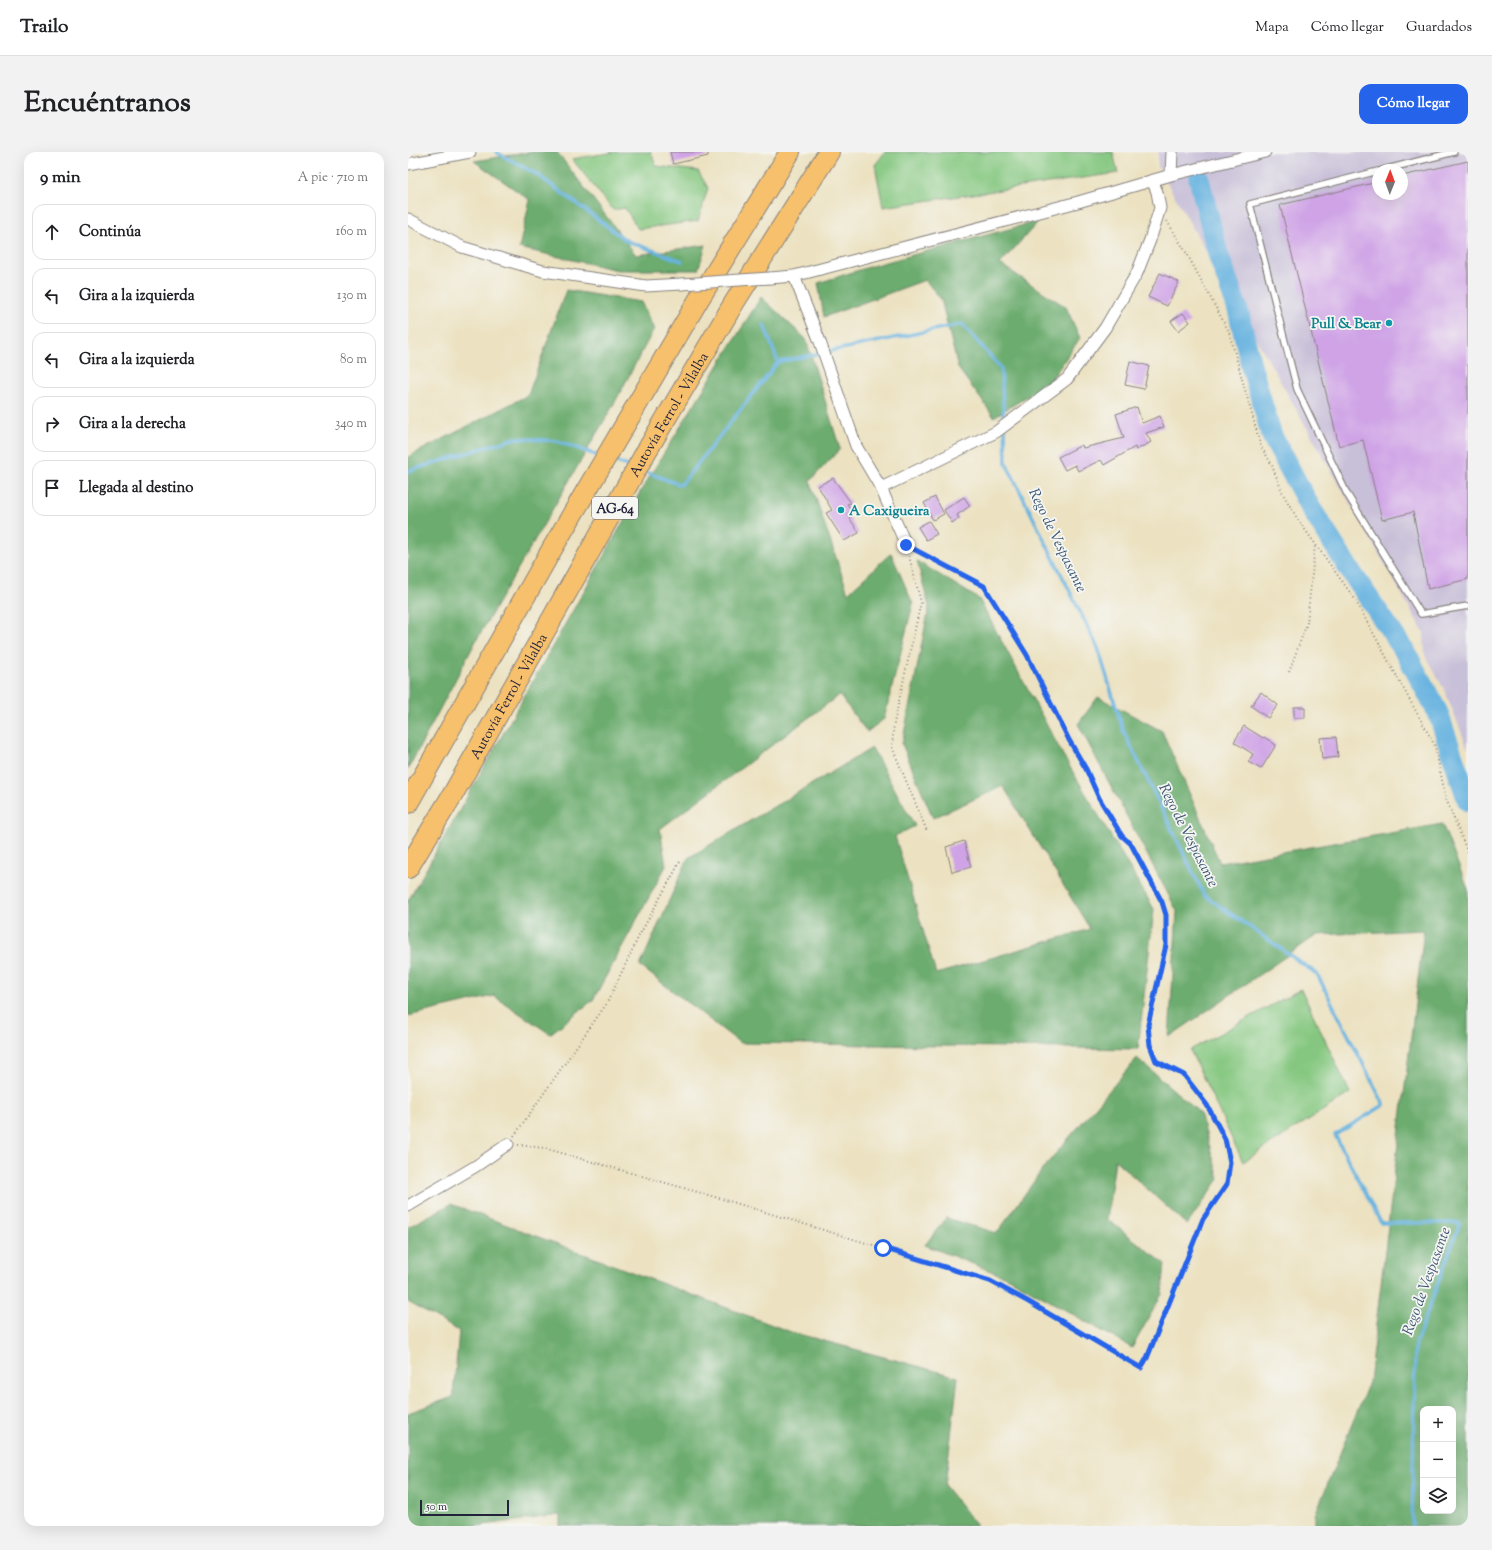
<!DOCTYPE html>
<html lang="es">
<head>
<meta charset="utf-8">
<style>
  :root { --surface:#fff; --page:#f2f2f2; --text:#202124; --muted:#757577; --line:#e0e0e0; --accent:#2563eb }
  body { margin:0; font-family:"Sorts Mill Goudy",serif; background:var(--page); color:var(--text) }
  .controls { position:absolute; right:12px; bottom:12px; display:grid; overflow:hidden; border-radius:8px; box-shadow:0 4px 16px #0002 }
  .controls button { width:36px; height:36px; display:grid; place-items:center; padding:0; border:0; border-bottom:1px solid var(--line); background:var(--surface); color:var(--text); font:20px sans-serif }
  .compass { position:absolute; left:964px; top:12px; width:36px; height:36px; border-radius:50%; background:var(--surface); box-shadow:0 4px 16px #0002; rotate:1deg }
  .scale { position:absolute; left:12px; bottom:10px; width:89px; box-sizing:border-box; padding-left:4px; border:2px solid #22223b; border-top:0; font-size:11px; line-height:14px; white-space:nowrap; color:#22223b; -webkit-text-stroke:3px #f6f6f2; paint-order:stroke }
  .stop { position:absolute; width:12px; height:12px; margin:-9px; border:3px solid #2563eb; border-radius:50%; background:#fff }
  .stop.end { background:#2563eb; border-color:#fff; box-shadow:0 1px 4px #0008 }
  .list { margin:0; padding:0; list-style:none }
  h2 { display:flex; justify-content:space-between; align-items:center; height:52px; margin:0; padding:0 16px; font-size:17px }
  h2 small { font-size:13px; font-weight:400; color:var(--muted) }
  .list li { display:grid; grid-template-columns:26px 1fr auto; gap:12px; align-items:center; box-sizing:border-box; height:56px; margin:0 8px 8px; padding:0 8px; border:1px solid var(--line); border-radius:12px }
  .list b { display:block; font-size:15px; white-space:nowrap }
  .list em { font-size:13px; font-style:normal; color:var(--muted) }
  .icon { flex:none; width:22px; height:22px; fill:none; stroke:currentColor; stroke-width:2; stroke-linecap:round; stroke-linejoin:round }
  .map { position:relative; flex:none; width:1060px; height:1374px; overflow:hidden; border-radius:12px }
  header { display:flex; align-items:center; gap:24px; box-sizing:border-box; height:56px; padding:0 20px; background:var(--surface); border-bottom:1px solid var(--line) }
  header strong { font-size:19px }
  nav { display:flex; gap:22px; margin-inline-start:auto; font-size:14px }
  .intro { display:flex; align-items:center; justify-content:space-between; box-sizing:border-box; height:96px; padding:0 24px }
  h1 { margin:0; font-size:28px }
  .button { padding:10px 18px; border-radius:12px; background:var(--accent); color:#fff; font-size:14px; font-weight:700 }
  main { display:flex; gap:24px; padding:0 24px }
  aside { flex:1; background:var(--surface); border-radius:12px; box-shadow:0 4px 16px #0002 }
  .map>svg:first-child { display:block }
</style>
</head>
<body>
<header>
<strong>Trailo</strong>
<nav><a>Mapa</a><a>Cómo llegar</a><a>Guardados</a></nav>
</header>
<div class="intro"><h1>Encuéntranos</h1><a class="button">Cómo llegar</a></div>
<main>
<aside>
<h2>9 min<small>A pie · 710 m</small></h2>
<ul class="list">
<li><svg class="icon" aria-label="ahead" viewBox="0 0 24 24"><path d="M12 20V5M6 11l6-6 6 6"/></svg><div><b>Continúa</b></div><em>160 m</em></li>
<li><svg class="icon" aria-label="left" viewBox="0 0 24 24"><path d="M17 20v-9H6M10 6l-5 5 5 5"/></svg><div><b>Gira a la izquierda</b></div><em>130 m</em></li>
<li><svg class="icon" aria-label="left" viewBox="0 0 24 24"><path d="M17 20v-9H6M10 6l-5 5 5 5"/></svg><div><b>Gira a la izquierda</b></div><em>80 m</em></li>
<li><svg class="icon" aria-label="right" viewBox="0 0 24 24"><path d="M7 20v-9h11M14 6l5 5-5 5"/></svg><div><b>Gira a la derecha</b></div><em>340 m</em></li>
<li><svg class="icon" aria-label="arrive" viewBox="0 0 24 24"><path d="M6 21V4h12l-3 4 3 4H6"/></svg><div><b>Llegada al destino</b></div></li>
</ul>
</aside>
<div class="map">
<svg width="1060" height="1374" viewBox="0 0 1060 1374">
  <rect width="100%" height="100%" fill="#f6f6f2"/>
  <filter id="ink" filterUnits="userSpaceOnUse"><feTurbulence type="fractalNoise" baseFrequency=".025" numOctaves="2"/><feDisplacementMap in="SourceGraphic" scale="8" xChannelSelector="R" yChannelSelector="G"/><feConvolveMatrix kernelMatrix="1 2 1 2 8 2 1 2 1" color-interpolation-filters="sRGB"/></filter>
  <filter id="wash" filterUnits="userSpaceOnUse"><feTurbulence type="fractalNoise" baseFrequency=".012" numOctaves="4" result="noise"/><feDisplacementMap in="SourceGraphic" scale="16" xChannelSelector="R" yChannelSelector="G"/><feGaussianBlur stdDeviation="0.9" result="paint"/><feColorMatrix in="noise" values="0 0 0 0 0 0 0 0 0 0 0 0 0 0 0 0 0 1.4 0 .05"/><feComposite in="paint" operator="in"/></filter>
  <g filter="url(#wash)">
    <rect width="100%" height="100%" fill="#ece2c1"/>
    <path fill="#c8bfd8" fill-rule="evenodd" d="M 750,0 L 1060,0 L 1060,597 L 1036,537 L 1017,504 L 1016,481 L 750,15 ZM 970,18 L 994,18 L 994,42 L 970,42 Z"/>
    <path fill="#85c780" stroke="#54745e" d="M 207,0 L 243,0 L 248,14 L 290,19 L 300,36 L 290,69 L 230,77 L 217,56 L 205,58 L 164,7 Z
      M 477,0 L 705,0 L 710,21 L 475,55 L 467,13 Z
      M 893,837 L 942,941 L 835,1010 L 782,898 Z"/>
    <path fill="#6cac6e" stroke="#476754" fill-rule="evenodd" d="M 123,0 L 149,0 L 228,103 L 298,93 L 290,118 L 209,118 L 111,96 L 122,48 L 66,9 Z
      M 631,69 L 592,112 L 658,155 L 672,186 L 641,231 L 586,265 L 550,216 L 533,147 L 517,128 L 416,165 L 410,131 L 467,113 Z
      M 158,138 L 233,150 L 246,177 L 207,250 L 69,487 L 0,617 L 0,305 L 120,243 Z
      M 353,145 L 398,187 L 432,297 L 402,329 L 440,441 L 483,401 L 505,452 L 476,567 L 459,580 L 431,543 L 252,677 L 258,714 L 185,848 L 142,882 L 86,844 L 0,864 L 0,749 L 235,335 Z
      M 509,409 L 571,447 L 656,605 L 746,757 L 730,897 L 332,891 L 232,814 L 280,706 L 464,596 L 507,674 L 487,684 L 528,822 L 682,777 L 595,634 L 525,666 L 494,592 L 521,455 Z
      M 690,545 L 754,579 L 812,711 L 1034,672 L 1060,737 L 1060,1374 L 907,1374 L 907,1363 L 961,1230 L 1016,778 L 909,783 L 761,885 L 769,759 L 670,572 ZM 1015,1257 L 1045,1257 L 1045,1359 L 1015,1359 Z
      M 729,906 L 792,961 L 811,1027 L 779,1073 L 707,1008 L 699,1067 L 757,1112 L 754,1142 L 724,1196 L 603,1127 L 517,1093 L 538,1066 L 589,1081 L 637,1014 Z
      M 43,1052 L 383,1180 L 550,1225 L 537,1334 L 569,1374 L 152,1374 L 152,1363 L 68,1374 L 0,1374 L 0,1261 L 45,1245 L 51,1179 L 0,1150 L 0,1075 Z"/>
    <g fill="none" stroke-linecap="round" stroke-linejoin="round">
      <path stroke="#67b3e0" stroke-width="3.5" d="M 88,0 L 130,23 L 219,89 L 274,109
        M 356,173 L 370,210 L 554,172 L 593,216 L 596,271
        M 597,277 L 598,311 L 690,496 L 715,578 L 796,743 L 909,822 L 976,953 L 927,983 L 973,1071 L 1052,1071 L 1007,1194 L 1004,1374
        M 203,308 L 223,315
        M 0,319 L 108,286 L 149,289 L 191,304
        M 235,319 L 273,333 L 370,210"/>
      <path stroke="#67b3e0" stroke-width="21" d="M 791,27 L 810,102 L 830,158 L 844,217 L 864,284 L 902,355 L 941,417 L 998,501 L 1030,561 L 1060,649"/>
    </g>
    <g id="blocks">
      <path fill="#cfa3e6" d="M 262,0 L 300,0 L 300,4 L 265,12 Z
        M 1060,9 L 1060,427 L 1020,437 L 1005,360 L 974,368 L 955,288 L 931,294 L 872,53 L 970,30 L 970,42 L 994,42 L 994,24 Z
        M 752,121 L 771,130 L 759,154 L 740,145 Z
        M 775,161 L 782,170 L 770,179 L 763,169 Z
        M 722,209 L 741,214 L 736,237 L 717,233 Z
        M 729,255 L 734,271 L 752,264 L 756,275 L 738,281 L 743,290 L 728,298 L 727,295 L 696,313 L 693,308 L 670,319 L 667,313 L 657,318 L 650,305 L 674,293 L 675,296 L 716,286 L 708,262 Z
        M 425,326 L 443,351 L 439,352 L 444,359 L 439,362 L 451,381 L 436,389 L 418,361 L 424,358 L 410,334 Z
        M 527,345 L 536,362 L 525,368 L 516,351 Z
        M 556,345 L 562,354 L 549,363 L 551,366 L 544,371 L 536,358 Z
        M 521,369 L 529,382 L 518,388 L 510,375 Z
        M 853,540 L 870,553 L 860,566 L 843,554 Z
        M 886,555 L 897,555 L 897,566 L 886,566 Z
        M 836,574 L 855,586 L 856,585 L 868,593 L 853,617 L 840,610 L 845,602 L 826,590 Z
        M 928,585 L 930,605 L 914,607 L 912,586 Z
        M 556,689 L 563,715 L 544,720 L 538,695 Z"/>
    </g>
  </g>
  <g filter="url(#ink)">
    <use href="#blocks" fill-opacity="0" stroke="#87827e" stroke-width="1"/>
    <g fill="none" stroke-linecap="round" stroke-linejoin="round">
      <defs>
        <path id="lane" d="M 975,18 L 1046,0
          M 970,19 L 842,52 L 889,237 L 939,342 L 1013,462 L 1060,454"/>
        <path id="street" d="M 0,12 L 62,0
          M 763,23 L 764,0
          M 0,67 L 54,95 L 135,119 L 238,134 L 274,132
          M 386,124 L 411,187 L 448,294 L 473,336 L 498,393
          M 362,126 L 386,124 L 670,50 L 763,23 L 857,0
          M 473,336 L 588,280 L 659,227 L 697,176 L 729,121 L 742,88 L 752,56 L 749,40 L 744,28
          M 0,1054 L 68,1014 L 100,992"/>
        <g id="highway">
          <path d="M 0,651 L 144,397 L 291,147 L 382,0"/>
          <path id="s1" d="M 0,716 L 45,642 L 238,300 L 326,151 L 421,0"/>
        </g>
      </defs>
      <use href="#lane" stroke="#87827e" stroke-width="8"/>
      <use href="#street" stroke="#87827e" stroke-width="13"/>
      <use href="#highway" stroke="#87827e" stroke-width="22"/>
      <path stroke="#87827e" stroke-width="2" stroke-dasharray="1 3" stroke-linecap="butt" d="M 759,69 L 779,102 L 821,180 L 853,295 L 863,311 L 875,342 L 890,368 L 946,446 L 1027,594 L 1038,647 L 1060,701
        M 501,404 L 513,450 L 486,571 L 484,595 L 519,679
        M 881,520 L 899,471 L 907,393
        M 106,984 L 199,851 L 231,784 L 273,708
        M 110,993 L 136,996 L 321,1049 L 582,1129 L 619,1149 L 733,1216 L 739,1206 L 795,1067 L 819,1032 L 822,1010 L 817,987 L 799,953 L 776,923 L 748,909 L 742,893 L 740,873 L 758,793 L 758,763 L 753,750 L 723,692 L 715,684 L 691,646 L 678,617 L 661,588 L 619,503 L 576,434 L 508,398"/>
      <use href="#lane" stroke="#fff" stroke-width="5.5"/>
      <use href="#street" stroke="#fff" stroke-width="11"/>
      <use href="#highway" stroke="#f7c06c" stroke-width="20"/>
      <defs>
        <path id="street-bridge" d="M 274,132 L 362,126"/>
      </defs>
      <use href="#street-bridge" stroke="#87827e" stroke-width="13" stroke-linecap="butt"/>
      <use href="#street-bridge" stroke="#fff" stroke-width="11"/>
    </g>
  </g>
  <g fill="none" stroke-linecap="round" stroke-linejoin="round" filter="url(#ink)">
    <path stroke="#2563eb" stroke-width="5" d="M 475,1096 L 582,1129 L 619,1149 L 733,1216 L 739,1206 L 795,1067 L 819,1032 L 822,1010 L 817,987 L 799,953 L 776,923 L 748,909 L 742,893 L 740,873 L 758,793 L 758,763 L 754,750 L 723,692 L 714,684 L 691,646 L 678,617 L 661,588 L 619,503 L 576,434 L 498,393"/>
  </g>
  <g fill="#0f9aa8" stroke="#f6f6f2" stroke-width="1.5">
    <circle cx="981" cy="171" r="4"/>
    <circle cx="433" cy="358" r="4"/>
  </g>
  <g text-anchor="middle" stroke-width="3.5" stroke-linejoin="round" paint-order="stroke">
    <rect fill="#f6f6f2" stroke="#626272" stroke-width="1" x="184" y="345" width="46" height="22" rx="3"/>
    <g font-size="13" font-weight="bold" fill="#22223b">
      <text x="207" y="361">AG-64</text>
    </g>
    <g font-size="14" font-weight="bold" fill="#0d838f" stroke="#f6f6f2" text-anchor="end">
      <text x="973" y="176">Pull &amp; Bear</text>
      <text x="441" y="363" text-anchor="start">A Caxigueira</text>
    </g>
    <g font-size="14" fill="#22223b" stroke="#f6f6f2">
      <text dy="5" stroke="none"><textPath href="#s1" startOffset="523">Autovía Ferrol - Vilalba</textPath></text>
      <text dy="5" stroke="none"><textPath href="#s1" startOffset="199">Autovía Ferrol - Vilalba</textPath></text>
    </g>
    <g font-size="15" font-style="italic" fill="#3a5575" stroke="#f6f6f2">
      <text transform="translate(650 388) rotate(64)" y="5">Rego de Vespasante</text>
      <text transform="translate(781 683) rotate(63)" y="5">Rego de Vespasante</text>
      <text transform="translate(1018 1129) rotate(-70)" y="5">Rego de Vespasante</text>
    </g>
  </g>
</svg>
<div class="controls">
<button>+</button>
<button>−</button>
<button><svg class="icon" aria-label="layers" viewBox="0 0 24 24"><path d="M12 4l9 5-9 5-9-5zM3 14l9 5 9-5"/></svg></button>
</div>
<svg class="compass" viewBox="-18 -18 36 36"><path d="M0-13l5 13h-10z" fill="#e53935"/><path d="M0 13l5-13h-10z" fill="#757577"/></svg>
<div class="scale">50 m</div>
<div class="stop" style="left:475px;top:1096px"></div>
<div class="stop end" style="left:498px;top:393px"></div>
</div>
</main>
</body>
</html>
